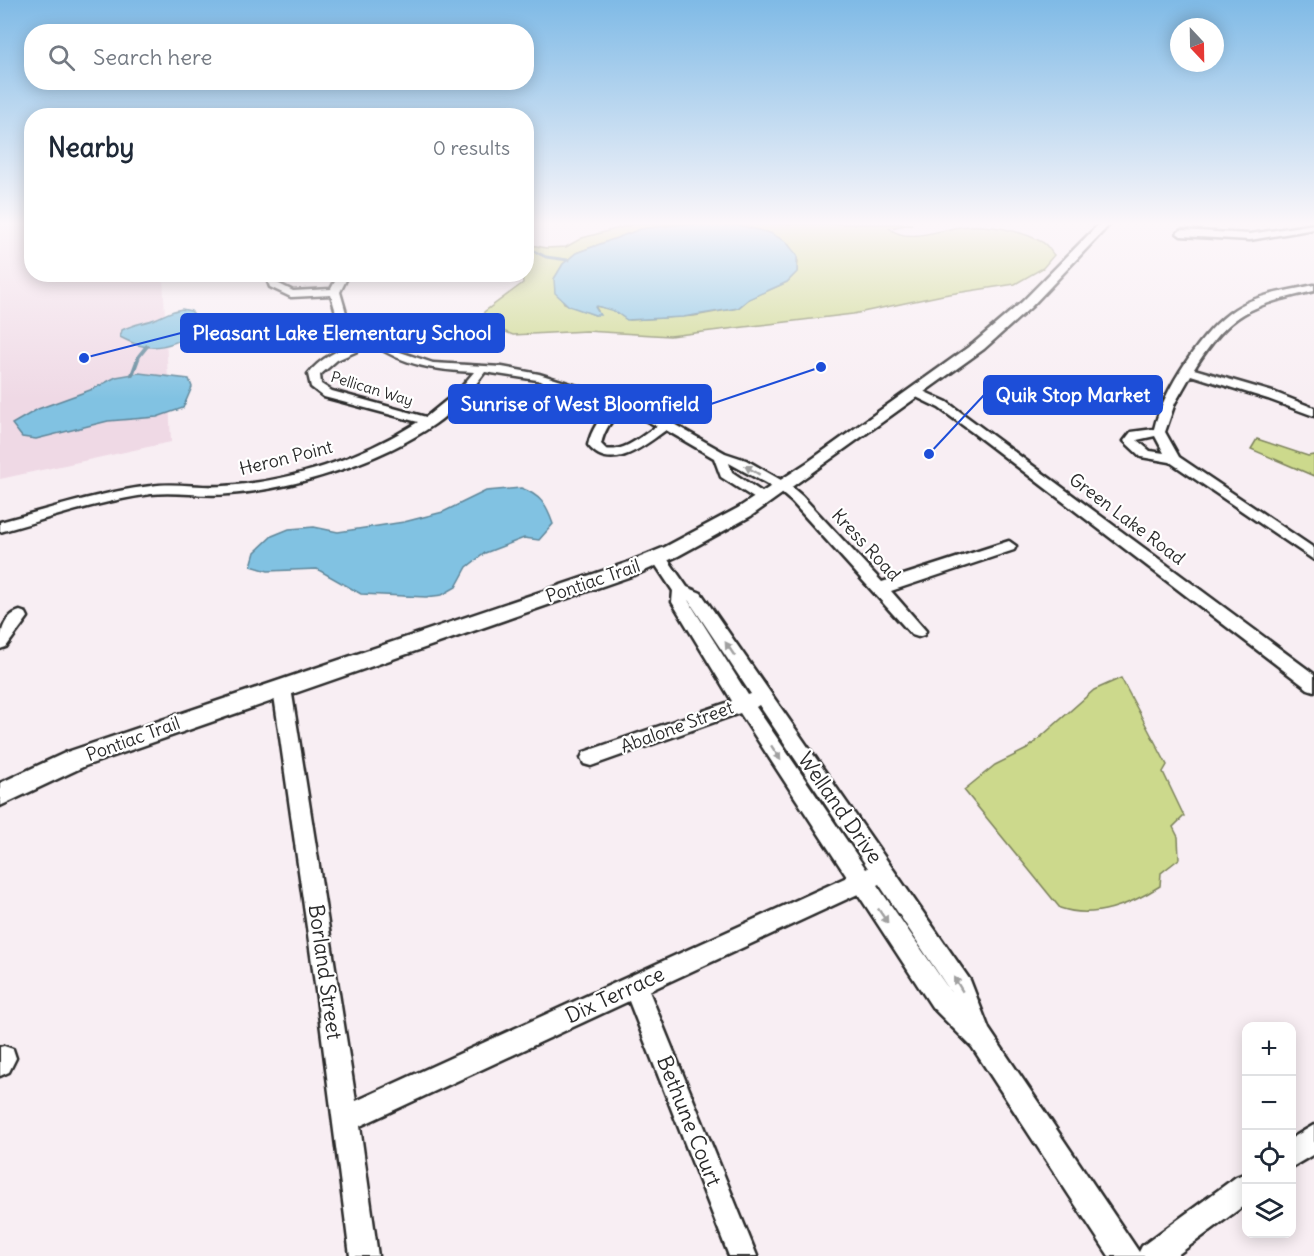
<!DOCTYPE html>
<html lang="en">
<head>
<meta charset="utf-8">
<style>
  :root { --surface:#fff; --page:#f2f2f3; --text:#1f2937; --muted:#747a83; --line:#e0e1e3 }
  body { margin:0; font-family:Delius,sans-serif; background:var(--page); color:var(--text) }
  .controls { position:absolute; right:18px; bottom:18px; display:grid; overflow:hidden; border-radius:12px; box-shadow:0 3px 15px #0003 }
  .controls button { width:54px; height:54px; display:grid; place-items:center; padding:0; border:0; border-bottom:2px solid var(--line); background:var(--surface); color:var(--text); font:30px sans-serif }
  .compass { position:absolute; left:1170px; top:18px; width:54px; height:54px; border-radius:50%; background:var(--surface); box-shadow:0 3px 15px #0003; rotate:158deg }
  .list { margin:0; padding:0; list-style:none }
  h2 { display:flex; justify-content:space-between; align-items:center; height:78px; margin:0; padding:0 24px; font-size:26px }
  h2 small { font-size:20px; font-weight:400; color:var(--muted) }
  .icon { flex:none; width:33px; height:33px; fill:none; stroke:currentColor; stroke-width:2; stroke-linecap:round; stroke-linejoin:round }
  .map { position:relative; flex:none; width:1314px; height:1256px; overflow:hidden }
  .search { position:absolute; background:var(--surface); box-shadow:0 3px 15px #0003; left:24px; top:24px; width:510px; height:66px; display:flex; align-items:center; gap:15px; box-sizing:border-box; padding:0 21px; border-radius:24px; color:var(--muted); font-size:22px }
  .panel { position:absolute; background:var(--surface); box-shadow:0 3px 15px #0003; left:24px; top:108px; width:510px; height:174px; border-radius:24px }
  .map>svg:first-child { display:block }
</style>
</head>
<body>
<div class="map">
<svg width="1314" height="1256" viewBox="0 0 1314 1256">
  <rect width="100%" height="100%" fill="#f8eef3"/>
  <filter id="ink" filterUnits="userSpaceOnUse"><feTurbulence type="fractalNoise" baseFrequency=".0167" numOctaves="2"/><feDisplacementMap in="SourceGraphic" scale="12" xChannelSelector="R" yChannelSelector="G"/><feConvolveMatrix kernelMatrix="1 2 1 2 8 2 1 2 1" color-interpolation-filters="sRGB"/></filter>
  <g filter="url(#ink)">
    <path fill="#efd9e5" d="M 0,224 L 31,224 L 32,274 L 163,275 L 171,442 L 0,479 Z"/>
    <path fill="#ccd98c" stroke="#7c825c" stroke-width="1.5" d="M 634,224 L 684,224 L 641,229 L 576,253 L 563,264 L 554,279 L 564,303 L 595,315 L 598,311 L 595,306 L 611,309 L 630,320 L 694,316 L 738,308 L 749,299 L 787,282 L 797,272 L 798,261 L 789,245 L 770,233 L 738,225 L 701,224 L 912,224 L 889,228 C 907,244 938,230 960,227 C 984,223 1021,230 1042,242 C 1047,244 1050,251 1054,255 L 1043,268 L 1015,284 L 943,295 L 853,314 L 670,336 L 586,331 L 513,335 L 484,323 L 484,312 L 523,283 L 522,275 L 526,274 L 527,244 L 546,248 L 566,247 L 582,238 Z
      M 1257,439 L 1308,456 L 1314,455 L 1314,476 L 1251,449 Z
      M 1121,678 L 1167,765 L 1163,772 L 1184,816 L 1173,827 L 1178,837 L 1179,859 L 1161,873 L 1160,886 C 1132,904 1094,920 1060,908 L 964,790 L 995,765 L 1027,749 L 1094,690 Z"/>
    <path fill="#81c2e2" stroke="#5f8699" stroke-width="1.5" d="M 684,224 L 738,225 L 770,233 L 785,241 L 797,255 L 797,272 L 787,282 L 749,299 L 738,308 L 683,317 L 627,320 L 614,311 L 597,306 L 595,307 L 600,315 L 595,315 L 569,306 L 555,293 L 554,279 L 563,264 L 576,253 L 641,229 Z
      M 182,309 L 191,311 L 200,320 C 194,341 158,351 138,345 C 132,343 126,340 120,337 L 122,330 C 133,324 144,323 155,319 C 165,315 170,311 182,309 Z
      M 139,373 L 189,379 L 192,387 L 183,408 L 157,417 L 108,421 L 36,439 L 22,437 L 12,424 L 38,409 L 93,389 L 116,377 Z
      M 521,488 C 540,495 546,504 553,524 L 539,540 L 524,538 L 485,553 L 467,567 L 456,587 L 442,595 L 426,597 L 361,594 L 317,569 L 268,571 L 251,566 L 255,552 L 272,536 L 289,529 L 314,527 L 338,532 L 404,522 L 443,512 L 486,491 Z"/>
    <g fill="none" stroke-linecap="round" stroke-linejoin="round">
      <path stroke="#5f8699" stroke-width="3" d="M 526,247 L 546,257 L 568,260"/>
      <path stroke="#5f8699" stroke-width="4" d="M 132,375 L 139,356 L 147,346"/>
      <defs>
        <path id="minor" d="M 1314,224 L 1314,229 L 1250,240 L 1181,236 L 1177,233 L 1181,230 L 1250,234 Z
          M 265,274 L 275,274 L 277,283 L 293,291 L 331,289 L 339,274 L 349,274 L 340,292 L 346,313 L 397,351 L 433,363 L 502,367 L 539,374 L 625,401 L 670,422 L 725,453 L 746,460 L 788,484 L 802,496 L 882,582 L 1009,541 L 1016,546 L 1014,550 L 891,591 L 926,631 L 924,635 L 918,637 L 912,635 L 792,502 L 778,490 L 729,463 L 732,472 L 772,499 L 765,503 L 760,502 L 721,477 L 714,458 L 666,430 C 644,446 610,474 588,445 C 591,430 601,416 612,405 L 537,380 L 485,372 C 471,391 454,411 435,424 C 380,462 295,489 229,494 C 203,497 177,491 151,494 C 100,501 50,518 0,532 L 0,522 C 50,509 100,492 151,486 C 175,482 200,488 224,486 C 291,482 361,458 418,422 L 324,397 L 311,387 L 308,374 C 323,355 344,348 366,339 L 337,316 L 331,295 L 291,297 L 270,287 ZM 373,344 C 405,366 436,370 474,372 L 458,391 L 426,417 L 332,391 L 321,384 L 320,375 L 337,360 ZM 622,409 L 657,426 C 643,435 624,453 606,449 L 601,444 C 604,430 612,419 622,409 Z
          M 1314,285 L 1314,291 C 1250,306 1231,311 1194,369 L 1276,393 L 1314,408 L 1314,416 L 1268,399 L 1191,375 L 1175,403 L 1165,432 L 1179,457 L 1314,548 L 1314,560 L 1170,462 L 1141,457 L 1124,441 L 1131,432 L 1154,429 C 1163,391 1202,330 1235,309 C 1258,294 1288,291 1314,285 ZM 1155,436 L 1164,453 L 1150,451 L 1137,440 Z
          M 914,387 L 947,402 L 1314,674 L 1314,691 L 1308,689 L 972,432 L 939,408 L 910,394 L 908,391 Z
          M 659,553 L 664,554 L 687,587 L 701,593 L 970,980 L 989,1029 L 1139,1252 L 1142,1246 L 1236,1177 L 1246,1173 L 1246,1204 L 1176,1256 L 1109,1256 L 972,1047 L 932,1007 L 858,894 L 649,991 L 757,1256 L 729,1256 L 629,1001 L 360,1126 L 378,1256 L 350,1256 L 316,991 L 273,688 L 276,683 L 282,681 L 288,683 L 291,688 L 356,1101 L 847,877 L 740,713 L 591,766 L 584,764 L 581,758 L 584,752 L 732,701 L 672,602 L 673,591 L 651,558 ZM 688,600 L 689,601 L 751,694 L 748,695 ZM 759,705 L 868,868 L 866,869 L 756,707 ZM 879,884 L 952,994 L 877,885 Z
          M 20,611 L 26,613 L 28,617 L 6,647 L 0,649 C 0,634 3,616 20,611 Z
          M 4,1046 L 13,1049 L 16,1058 L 9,1072 L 0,1076 L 0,1047 Z
          M 1314,1125 L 1314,1154 L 1292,1167 L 1292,1138 Z"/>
        <path id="major" d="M 1099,224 L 1110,224 L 1031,307 L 984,349 L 751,516 L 678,556 L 640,573 L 85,766 L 0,806 L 0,783 L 67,752 L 626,563 L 665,547 L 738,508 L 808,462 L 974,343 L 1022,302 Z"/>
      </defs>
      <use href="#minor" stroke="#2b2b2b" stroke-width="5"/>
      <use href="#major" stroke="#2b2b2b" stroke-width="5"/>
      <use href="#minor" fill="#fff" fill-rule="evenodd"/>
      <use href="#major" fill="#fff" fill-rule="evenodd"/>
    </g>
    <defs><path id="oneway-solid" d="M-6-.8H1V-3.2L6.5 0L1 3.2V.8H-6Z" transform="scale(1.5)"/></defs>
    <g fill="#a0a0a0">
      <use href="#oneway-solid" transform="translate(752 470) rotate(-149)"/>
      <use href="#oneway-solid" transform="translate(730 649) rotate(-124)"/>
      <use href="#oneway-solid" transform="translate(776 753) rotate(57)"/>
      <use href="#oneway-solid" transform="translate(883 916) rotate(56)"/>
      <use href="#oneway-solid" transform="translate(958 984) rotate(-121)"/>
    </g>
  </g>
  <linearGradient id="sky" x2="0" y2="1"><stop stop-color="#7fbae6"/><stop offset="0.56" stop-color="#fcf7fa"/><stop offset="1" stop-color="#fcf7fa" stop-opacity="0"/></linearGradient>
  <rect width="1314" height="399" fill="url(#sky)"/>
  <g text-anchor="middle" stroke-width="4.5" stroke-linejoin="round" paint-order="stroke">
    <g font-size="15" fill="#2b2b2b" stroke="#fff">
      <text transform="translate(372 389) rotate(17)" y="5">Pellican Way</text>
    </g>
    <g font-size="18" fill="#2b2b2b" stroke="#fff">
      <text transform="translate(286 458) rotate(-14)" y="6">Heron Point</text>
      <text transform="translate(1127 519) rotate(37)" y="6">Green Lake Road</text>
      <text transform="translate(866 545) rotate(47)" y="6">Kress Road</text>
      <text transform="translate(593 581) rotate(-19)" y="6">Pontiac Trail</text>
      <text transform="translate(677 727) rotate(-20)" y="6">Abalone Street</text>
      <text transform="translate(133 739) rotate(-20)" y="6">Pontiac Trail</text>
    </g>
    <g font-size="21" fill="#2b2b2b" stroke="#fff">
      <text transform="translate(840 808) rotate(55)" y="7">Welland Drive</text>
      <text transform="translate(325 972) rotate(82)" y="7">Borland Street</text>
      <text transform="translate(615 995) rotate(-25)" y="7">Dix Terrace</text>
      <text transform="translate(689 1121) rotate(68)" y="7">Bethune Court</text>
    </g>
  </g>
  <path fill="none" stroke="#1d4ed8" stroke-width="2" d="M84 358L181 333M929 454L984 395M821 367L711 404"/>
  <g fill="#1d4ed8" stroke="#fff" stroke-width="2">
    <circle cx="84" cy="358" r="6"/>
    <circle cx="929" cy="454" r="6"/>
    <circle cx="821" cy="367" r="6"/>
  </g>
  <g fill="#1d4ed8" stroke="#1d4ed8" stroke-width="2">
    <rect x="181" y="314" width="323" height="38" rx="6"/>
    <rect x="984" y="376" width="178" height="38" rx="6"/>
    <rect x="449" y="385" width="262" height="38" rx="6"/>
  </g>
  <g font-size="20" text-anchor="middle" font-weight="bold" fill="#fff">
    <text x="342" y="340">Pleasant Lake Elementary School</text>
    <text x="1073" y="402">Quik Stop Market</text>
    <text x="580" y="411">Sunrise of West Bloomfield</text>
  </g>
</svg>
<div class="controls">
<button>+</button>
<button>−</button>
<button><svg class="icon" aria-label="locate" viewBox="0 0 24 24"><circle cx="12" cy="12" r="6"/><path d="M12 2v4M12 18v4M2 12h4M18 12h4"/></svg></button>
<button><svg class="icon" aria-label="layers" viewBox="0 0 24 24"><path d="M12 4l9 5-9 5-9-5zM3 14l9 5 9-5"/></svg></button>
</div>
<svg class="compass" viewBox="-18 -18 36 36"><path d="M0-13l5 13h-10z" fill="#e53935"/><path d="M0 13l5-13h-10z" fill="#747a83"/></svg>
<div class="search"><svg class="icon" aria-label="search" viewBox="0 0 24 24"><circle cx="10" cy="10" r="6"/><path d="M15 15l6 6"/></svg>Search here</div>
<section class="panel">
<h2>Nearby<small>0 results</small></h2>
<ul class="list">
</ul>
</section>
</div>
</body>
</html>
